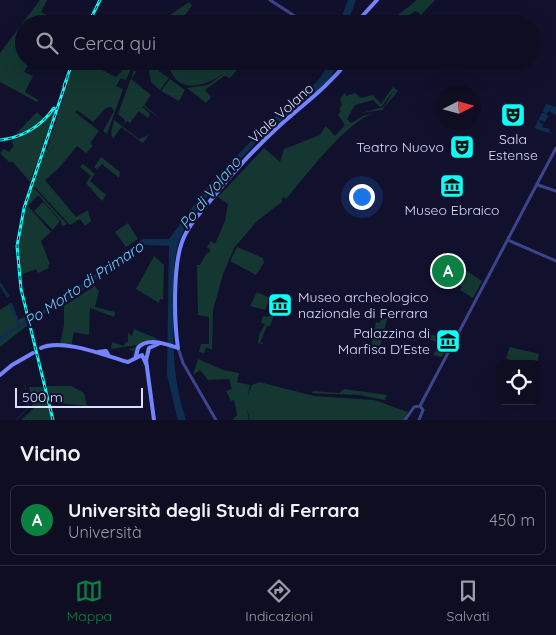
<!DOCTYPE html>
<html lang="it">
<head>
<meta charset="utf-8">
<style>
  :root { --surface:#0e0d22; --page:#1c1b2f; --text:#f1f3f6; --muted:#9b9ca5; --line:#2e2d40; --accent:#0b8043 }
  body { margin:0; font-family:Quicksand,sans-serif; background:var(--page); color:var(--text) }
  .controls { position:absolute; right:15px; bottom:15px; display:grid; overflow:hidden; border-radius:8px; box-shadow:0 5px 20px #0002 }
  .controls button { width:45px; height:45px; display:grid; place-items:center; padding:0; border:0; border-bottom:1px solid var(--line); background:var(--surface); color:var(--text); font:25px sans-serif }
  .compass { position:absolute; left:436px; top:85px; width:45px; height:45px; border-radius:50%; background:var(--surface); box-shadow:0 5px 20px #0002; rotate:84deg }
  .scale { position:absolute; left:15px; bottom:12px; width:128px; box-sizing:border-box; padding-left:5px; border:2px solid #ddf; border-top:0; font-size:14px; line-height:18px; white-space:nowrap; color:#ddf; -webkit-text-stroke:4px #12112d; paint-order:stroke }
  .you { position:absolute; left:361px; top:196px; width:18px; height:18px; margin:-12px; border:4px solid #fff; border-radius:50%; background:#1a73e8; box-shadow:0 0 0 8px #1a73e833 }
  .badge { display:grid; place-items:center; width:32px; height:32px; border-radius:50%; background:var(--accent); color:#fff; font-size:16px; font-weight:700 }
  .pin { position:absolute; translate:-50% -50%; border:2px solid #fff; box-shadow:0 1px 5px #0006 }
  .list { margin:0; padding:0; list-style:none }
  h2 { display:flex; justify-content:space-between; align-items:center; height:65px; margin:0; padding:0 20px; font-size:21px }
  h2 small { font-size:16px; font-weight:400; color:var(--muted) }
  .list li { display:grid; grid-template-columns:32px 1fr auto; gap:15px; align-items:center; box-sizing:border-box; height:70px; margin:0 10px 10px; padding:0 10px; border:1px solid var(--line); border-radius:8px }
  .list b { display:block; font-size:19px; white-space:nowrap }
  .list p { margin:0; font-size:16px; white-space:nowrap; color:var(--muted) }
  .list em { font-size:16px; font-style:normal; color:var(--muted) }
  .icon { flex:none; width:28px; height:28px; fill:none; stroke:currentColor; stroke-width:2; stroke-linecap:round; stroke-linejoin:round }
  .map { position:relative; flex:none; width:556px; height:420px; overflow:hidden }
  .search { position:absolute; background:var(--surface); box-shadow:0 5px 20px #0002; left:15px; right:15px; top:15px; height:55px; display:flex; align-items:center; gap:12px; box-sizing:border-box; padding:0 18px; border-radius:28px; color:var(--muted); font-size:19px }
  .sheet { height:145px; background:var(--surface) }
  nav { display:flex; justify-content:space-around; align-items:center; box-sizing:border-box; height:70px; border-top:1px solid var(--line); background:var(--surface); font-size:14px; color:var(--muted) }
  nav a { display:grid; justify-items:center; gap:2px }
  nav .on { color:var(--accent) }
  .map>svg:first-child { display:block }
</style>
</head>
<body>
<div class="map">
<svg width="556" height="420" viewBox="0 0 556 420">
  <rect width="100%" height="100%" fill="#12112d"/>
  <path fill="#143731" d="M 40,0 L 47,0 L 41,12 L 57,20 L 54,24 L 24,24 L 24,61 L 30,61 L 24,72 L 33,76 L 25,92 L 38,100 L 37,102 L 0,82 L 0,53 Z
    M 417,0 L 435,0 L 421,15 L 416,11 L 409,15 L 404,24 L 397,24 L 398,15 Z
    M 189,2 L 192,5 C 185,19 172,24 157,24 Z
    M 220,15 L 229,18 L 238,24 L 197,24 L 207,18 Z
    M 75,61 L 91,61 L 90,64 L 116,77 L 124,69 L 127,61 L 132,61 L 133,64 L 126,80 L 121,78 L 116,86 L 123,89 L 107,134 L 103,131 L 114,111 L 111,107 L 106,108 L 93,122 L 77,110 L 75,112 L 99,131 L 90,143 L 93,146 L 86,153 L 77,146 L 58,169 L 45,180 L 76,217 L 88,210 L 91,221 L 85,226 L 80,219 L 70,225 L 32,184 L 44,149 L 47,150 Z
    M 168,61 L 240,61 C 220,80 176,105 168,61 Z
    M 242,61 L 245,61 L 230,78 L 224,76 L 205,90 L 211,97 L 206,103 L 187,88 L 208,85 Z
    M 155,68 L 169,78 L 160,90 L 151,82 L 149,70 Z
    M 134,70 L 136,72 L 131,79 L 151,95 L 144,105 L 163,121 L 143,106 L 142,107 L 150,114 L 148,118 L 139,111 L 130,123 L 127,121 L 124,124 L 125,120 L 118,114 Z
    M 170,79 L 185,90 L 179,101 L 161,91 Z
    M 393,87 L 398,91 L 382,110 L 361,113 L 384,107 L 395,89 L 382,106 L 380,107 L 373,100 L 355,105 L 347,119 L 351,123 L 363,116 L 375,113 C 347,120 306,176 286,199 L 284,197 L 281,199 L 283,201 L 257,221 L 234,248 L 223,274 L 213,310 L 212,350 L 206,347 L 204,353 L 199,352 L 201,344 L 209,344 L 209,317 L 198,315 L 197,265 L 200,265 L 206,254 L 211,251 L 207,247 L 211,241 L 215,244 L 225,221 L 228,204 L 218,197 L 264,148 L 280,162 L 284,149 L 320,135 L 326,126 L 335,136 L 345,125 L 338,115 L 341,111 L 339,109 L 342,104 L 340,99 L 345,93 L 346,96 L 355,93 L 361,98 L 373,95 L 381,104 Z
    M 54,110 L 55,110 L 30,182 L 13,162 L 9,162 L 0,153 L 4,149 L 9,152 L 14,145 L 11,142 L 39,126 Z
    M 37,112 L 43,118 L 30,129 L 13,137 Z
    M 114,120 L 139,139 L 149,135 L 143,143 L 121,127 L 113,139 L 111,133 Z
    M 101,157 L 120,172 L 119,178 L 102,164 L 97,169 L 94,167 Z
    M 83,164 L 95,174 L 90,181 L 106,195 L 102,201 L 86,183 L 91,176 L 80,167 Z
    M 32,186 L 67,224 L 62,226 L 61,221 L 38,195 L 28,206 L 51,232 L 41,241 L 50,264 L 48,265 L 49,268 L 38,273 L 36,269 L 20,275 L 20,230 Z
    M 43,202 L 60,221 L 53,230 L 34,211 Z
    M 128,223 L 138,239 L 126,247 L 115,232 Z
    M 237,247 L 263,258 L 264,263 L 256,275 L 230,261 Z
    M 154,256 L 164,265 L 163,299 L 160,299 L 159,303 L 136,289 Z
    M 462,268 L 482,281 L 473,298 L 460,290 L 462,287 L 453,281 Z
    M 95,286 L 99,291 L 95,307 L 115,312 L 114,317 L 90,308 L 89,335 L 74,332 L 71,346 L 60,344 L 64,325 L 64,306 Z
    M 257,292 L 270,298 L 265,310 L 250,306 Z
    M 11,303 L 18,320 L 27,316 L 29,324 L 0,347 L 0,310 Z
    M 273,314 L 274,315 L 270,326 L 267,326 L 260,343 L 263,342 L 263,344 L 258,343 L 259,335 L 265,324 L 261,323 L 263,316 L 267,317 Z
    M 381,318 L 387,319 L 379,351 L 371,346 L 376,322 L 380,323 Z
    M 134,329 L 158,339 L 142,344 L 132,360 L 134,351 L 128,349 L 135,348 L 136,345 L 111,349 L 112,342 L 124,346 L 126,342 L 128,342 L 128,333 L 132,336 Z
    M 446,330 L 454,335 L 452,338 L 448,336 L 444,344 L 448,346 L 442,357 L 433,355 L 439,346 L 442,345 L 421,335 L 423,331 L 441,338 L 441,341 Z
    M 510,347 L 539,354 L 537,364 L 517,364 L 506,358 Z
    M 198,359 L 223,370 L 239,373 L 237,382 L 250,385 L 248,395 L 252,385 L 259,382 L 314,396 L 374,400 L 408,412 L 404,420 L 250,420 L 247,409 L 249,420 L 232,420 L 237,415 L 234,400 L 231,401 L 226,391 L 232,389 L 229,379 L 208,380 L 200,370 L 193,375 Z
    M 47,386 L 71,386 L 84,393 L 87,406 L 51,402 Z
    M 29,387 L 44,387 L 52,420 L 21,420 L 33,409 Z
    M 344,389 L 387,395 L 385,400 L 359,395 L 312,393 L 313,391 L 339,393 Z"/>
  <path fill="#0d2e50" d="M 348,0 L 356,0 L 347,24 L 339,24 Z
    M 331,61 L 337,61 C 332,90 296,108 275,125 C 249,147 197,204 182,234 C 173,252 174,274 174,293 C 173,339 171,376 186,420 L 178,420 L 167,375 L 169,246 L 144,245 L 132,252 L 71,299 L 13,331 L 0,343 L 0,336 L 63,298 L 143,239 L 169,239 L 210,184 L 271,120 L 318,81 Z
    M 546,104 L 556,107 L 556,115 L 549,111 L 546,114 L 548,116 L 545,122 L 540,120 L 539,122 L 543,124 L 542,127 L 550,129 L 549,132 L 556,135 L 536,129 L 535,127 L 542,113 L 545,113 L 543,111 Z"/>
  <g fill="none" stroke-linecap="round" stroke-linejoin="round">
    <path stroke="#0d2e50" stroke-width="1" d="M 16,420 L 29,407 L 25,385"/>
    <path stroke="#0d2e50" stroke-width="2.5" d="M 0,284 L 8,296
      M 11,304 L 19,325"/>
    <path stroke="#3c448c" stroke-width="3" d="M 270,0 L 307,24
      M 538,185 L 556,191
      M 508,240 L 556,261
      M 178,348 L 183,363 L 216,420
      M 420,406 L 556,148
      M 405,420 L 414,407 L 420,406
      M 419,420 L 423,410 L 420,406"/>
    <path stroke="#7483ff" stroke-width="4" d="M 355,24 L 377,0
      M 41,348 C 63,338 106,356 128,362 L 142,355 L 147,366
      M 98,352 L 106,351 L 109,356
      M 136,356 L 138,348 C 147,337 166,344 178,348 C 174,322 173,266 182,242 C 187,227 200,213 210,201 C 230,176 252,151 276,129 C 302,105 326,89 348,61
      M 0,375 L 12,365 L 33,353
      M 154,420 L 146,360 L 149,348 L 158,344"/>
    <defs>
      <path id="rail" d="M 88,24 L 100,0
        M 64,86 L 73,61
        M 0,140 C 22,138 41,126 54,108
        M 53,420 L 21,289 L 17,246 L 24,208 L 67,79"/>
    </defs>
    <use href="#rail" stroke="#09fff7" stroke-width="3"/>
    <use href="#rail" stroke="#12112d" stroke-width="1" stroke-dasharray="4" stroke-linecap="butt"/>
  </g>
  <defs>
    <symbol id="theatre-square" viewBox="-11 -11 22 22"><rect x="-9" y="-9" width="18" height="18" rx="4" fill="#09fff7" stroke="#12112d"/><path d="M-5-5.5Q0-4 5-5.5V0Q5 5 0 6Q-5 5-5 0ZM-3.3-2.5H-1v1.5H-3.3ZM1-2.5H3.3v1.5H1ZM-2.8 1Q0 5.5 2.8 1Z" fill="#111"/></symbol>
    <symbol id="museum-square" viewBox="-11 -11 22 22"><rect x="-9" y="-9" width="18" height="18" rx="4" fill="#09fff7" stroke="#12112d"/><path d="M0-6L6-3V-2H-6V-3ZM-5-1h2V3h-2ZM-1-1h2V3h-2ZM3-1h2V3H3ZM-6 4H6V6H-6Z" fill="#111"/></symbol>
  </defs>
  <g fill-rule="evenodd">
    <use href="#theatre-square" x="499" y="101" width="28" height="28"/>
    <use href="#theatre-square" x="448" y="133" width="28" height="28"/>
    <use href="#museum-square" x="438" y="172" width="28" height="28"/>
    <use href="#museum-square" x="266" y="291" width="28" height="28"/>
    <use href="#museum-square" x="434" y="327" width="28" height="28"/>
  </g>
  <g text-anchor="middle" stroke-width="4.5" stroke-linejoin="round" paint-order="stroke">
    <g font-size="14" fill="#ddf" stroke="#12112d">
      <text transform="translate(281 113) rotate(-42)" y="5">Viale Volano</text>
    </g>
    <g font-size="14" fill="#ddf" stroke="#12112d">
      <text x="513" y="144">Sala<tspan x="513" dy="16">Estense</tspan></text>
      <text x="444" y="152" text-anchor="end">Teatro Nuovo</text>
      <text x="452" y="215">Museo Ebraico</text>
      <text x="298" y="302" text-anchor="start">Museo archeologico<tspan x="298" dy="16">nazionale di Ferrara</tspan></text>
      <text x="430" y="338" text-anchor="end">Palazzina di<tspan x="430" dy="16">Marfisa D'Este</tspan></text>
    </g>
    <g font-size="15" font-style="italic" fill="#6bceff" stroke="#12112d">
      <text transform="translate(210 193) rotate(-51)" y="5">Po di Volano</text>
      <text transform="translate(84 284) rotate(-34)" y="5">Po Morto di Primaro</text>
    </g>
  </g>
</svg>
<div class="controls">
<button><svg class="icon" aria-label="locate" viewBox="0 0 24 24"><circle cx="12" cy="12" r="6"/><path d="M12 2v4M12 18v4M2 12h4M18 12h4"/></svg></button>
</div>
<svg class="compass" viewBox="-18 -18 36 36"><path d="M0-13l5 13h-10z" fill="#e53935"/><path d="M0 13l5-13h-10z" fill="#9b9ca5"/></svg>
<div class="scale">500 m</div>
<div class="you"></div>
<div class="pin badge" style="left:448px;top:271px">A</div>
<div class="search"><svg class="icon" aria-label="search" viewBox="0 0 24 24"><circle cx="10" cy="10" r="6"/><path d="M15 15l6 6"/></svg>Cerca qui</div>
</div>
<section class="sheet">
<h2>Vicino<small></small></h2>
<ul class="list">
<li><span class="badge">A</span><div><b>Università degli Studi di Ferrara</b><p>Università</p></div><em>450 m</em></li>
</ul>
</section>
<nav>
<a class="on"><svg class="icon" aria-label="map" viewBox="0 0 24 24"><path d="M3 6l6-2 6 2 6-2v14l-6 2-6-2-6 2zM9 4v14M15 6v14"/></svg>Mappa</a>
<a><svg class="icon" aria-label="directions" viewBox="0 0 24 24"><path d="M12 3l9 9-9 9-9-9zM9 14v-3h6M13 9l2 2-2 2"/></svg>Indicazioni</a>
<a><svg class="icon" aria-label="saved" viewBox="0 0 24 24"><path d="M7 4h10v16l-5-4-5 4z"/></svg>Salvati</a>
</nav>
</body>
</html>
